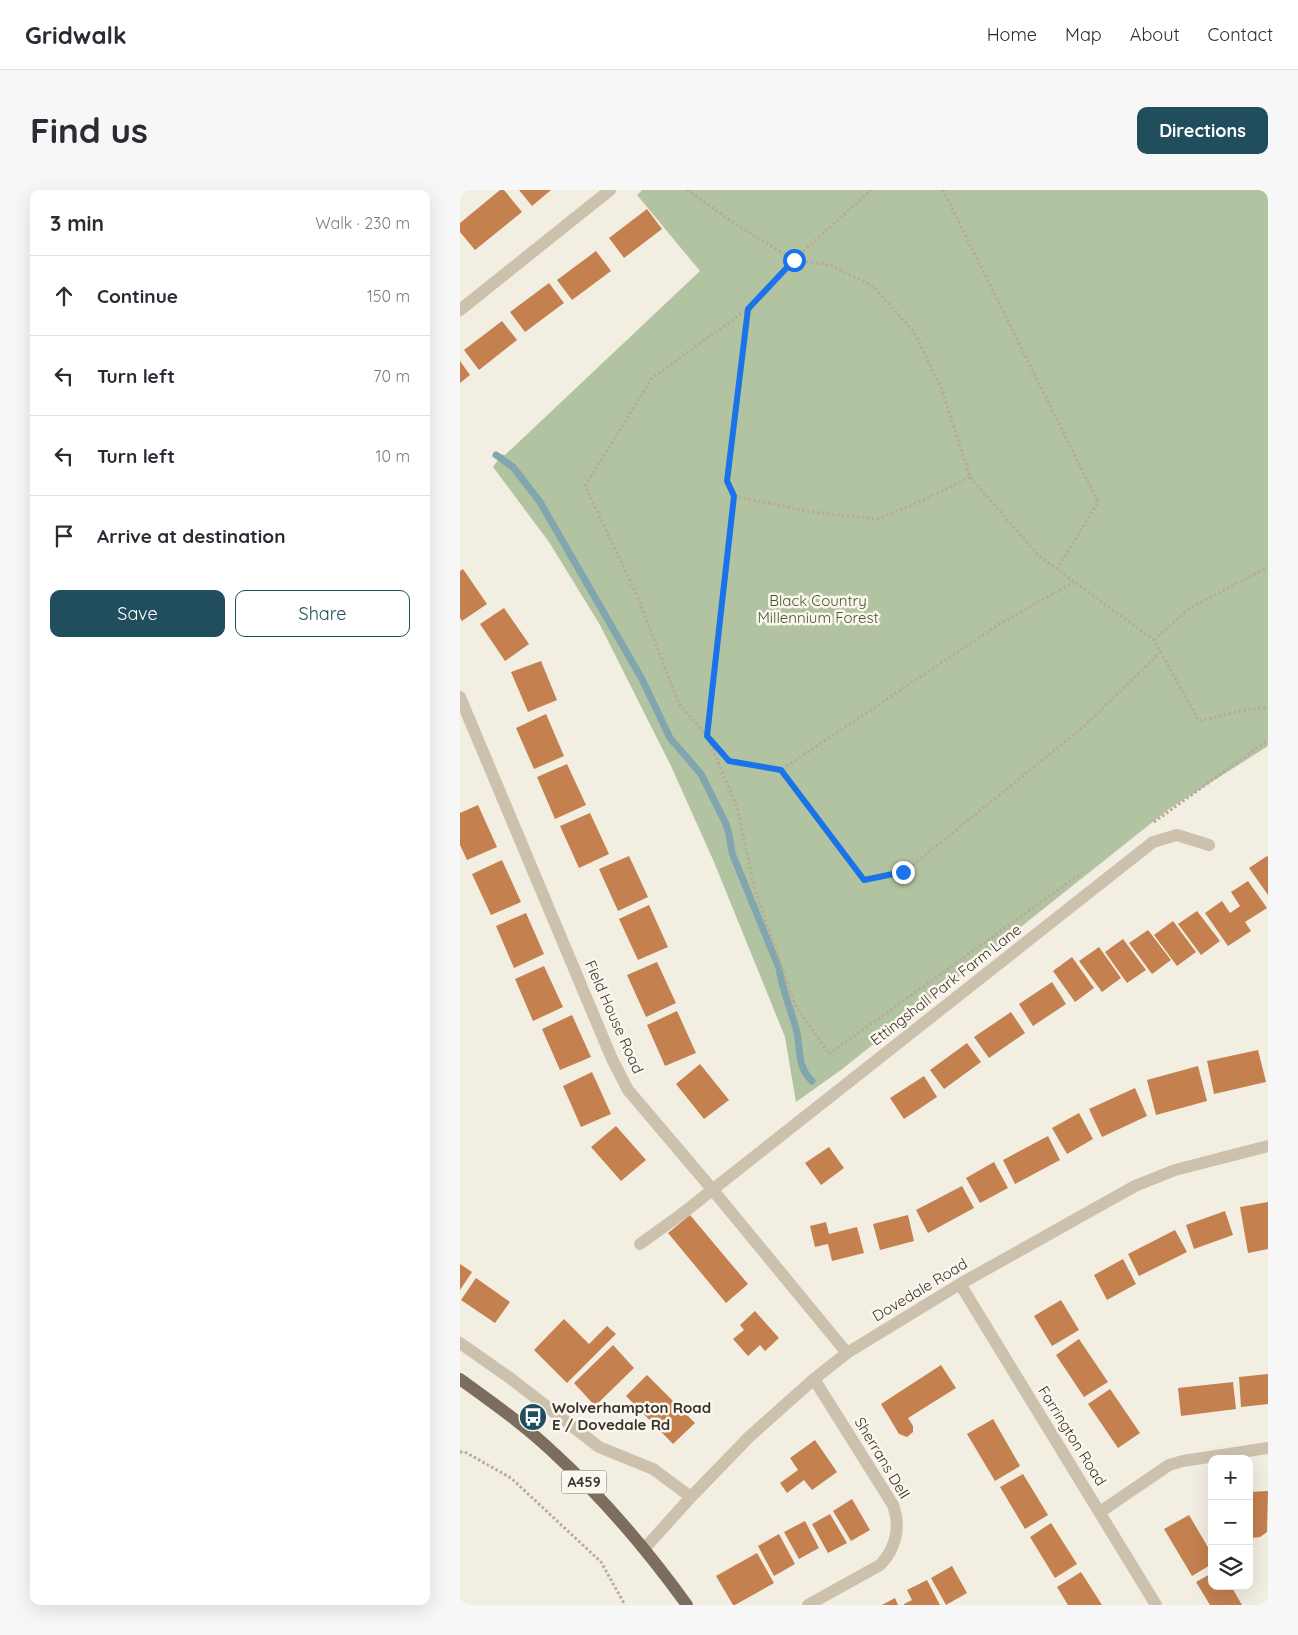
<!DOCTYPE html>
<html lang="en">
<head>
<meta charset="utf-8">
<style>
  :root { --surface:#fff; --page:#f7f7f7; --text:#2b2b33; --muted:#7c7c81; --line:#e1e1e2; --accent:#214e5c }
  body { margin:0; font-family:Quicksand,sans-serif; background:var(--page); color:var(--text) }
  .controls { position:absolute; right:15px; bottom:15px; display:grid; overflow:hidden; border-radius:10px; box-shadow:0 5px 20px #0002 }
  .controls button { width:45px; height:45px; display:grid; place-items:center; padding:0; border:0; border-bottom:1px solid var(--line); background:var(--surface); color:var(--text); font:25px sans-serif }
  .stop { position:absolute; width:15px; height:15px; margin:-11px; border:4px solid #1a73e8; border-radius:50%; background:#fff }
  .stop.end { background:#1a73e8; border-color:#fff; box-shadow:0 1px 5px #0008 }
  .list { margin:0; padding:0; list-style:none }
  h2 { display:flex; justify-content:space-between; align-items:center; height:65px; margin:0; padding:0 20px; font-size:21px }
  h2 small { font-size:16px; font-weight:400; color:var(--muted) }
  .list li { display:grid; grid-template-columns:32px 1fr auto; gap:15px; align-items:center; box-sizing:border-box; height:80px; padding:0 20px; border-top:1px solid var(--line) }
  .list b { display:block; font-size:19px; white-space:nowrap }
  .list em { font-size:16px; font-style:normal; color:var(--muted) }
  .actions { display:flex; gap:10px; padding:15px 20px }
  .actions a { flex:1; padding:11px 0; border:1px solid var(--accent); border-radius:10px; text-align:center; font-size:18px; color:var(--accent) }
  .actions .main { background:var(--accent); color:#fff }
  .icon { flex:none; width:28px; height:28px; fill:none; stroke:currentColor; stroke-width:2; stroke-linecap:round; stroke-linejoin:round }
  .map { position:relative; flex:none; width:808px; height:1415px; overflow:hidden; border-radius:10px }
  header { display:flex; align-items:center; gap:30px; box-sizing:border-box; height:70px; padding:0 25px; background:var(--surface); border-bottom:1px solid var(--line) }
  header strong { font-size:24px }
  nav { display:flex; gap:28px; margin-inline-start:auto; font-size:18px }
  .intro { display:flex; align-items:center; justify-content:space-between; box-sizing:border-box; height:120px; padding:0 30px }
  h1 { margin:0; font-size:35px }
  .button { padding:12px 22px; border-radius:10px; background:var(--accent); color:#fff; font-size:18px; font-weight:700 }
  main { display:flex; gap:30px; padding:0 30px }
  aside { flex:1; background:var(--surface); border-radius:10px; box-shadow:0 5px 20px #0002 }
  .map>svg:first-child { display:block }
</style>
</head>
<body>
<header>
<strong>Gridwalk</strong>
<nav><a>Home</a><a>Map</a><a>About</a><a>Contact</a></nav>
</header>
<div class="intro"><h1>Find us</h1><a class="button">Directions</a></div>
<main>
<aside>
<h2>3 min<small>Walk · 230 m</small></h2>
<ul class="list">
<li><svg class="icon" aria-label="ahead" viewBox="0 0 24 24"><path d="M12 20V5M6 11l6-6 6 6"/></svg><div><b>Continue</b></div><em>150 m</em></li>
<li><svg class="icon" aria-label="left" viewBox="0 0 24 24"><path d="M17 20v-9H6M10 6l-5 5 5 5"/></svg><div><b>Turn left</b></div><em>70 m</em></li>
<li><svg class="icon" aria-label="left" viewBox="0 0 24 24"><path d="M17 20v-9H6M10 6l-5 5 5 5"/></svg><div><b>Turn left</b></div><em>10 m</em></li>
<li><svg class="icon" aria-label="arrive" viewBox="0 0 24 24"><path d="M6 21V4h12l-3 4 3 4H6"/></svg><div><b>Arrive at destination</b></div></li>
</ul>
<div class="actions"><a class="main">Save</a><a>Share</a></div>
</aside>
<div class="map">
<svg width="808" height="1415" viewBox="0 0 808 1415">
  <rect width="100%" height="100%" fill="#f3eee2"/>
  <path fill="#b2c3a1" d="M 182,0 L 808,0 L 808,556 L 709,619 L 381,880 L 336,912 L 325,847 L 254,672 L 211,576 L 140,435 L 89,352 L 33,277 L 38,270 L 34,266 L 37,263 L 45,265 L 240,81 L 177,5 Z"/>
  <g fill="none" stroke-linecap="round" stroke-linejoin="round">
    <path stroke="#81a6b0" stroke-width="7" d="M 36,265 L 53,277 L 80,312 L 182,489 L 210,548 L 241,584 L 266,634 L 269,644 L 272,663 L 319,778 C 322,801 332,821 337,843 C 341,863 337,876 352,891"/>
  </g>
  <path fill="#c4804f" d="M 40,0 L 44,0 L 62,22 L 15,60 L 0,42 L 0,33 Z
    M 59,0 L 91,0 L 72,16 Z
    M 187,19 L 202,39 L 164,68 L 149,48 Z
    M 136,61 L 151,81 L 112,110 L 97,90 Z
    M 89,93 L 104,113 L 65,142 L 50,122 Z
    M 42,131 L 57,150 L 19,180 L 4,160 Z
    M 0,171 L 10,185 L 0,193 Z
    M 3,379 L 27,414 L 2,431 L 0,428 L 0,381 Z
    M 44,418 L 69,454 L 45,471 L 20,434 Z
    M 81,471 L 97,510 L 68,522 L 51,482 Z
    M 86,524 L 104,566 L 74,579 L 56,538 Z
    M 107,574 L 126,615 L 95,629 L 77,587 Z
    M 18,615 L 37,657 L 7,670 L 0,655 L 0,623 Z
    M 130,623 L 149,664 L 119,678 L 100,636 Z
    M 169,666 L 188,707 L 158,721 L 139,679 Z
    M 807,666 L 808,667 L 808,705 L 789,678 Z
    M 42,670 L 61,712 L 31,725 L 12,684 Z
    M 788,691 L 807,718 L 785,732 L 791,741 L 768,756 L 745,723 L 762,711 L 770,723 L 780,716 L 771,702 Z
    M 189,715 L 208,757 L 178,770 L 159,729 Z
    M 737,721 L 760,751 L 741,765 L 718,734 Z
    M 66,723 L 84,764 L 54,778 L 36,736 Z
    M 713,731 L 736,762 L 717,776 L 694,745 Z
    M 688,740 L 711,770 L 692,784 L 669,753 Z
    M 663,749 L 686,780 L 667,793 L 645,762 Z
    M 639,757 L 661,788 L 642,802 L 619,771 Z
    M 612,767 L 634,798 L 615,812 L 593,781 Z
    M 197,772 L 216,813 L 186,827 L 167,785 Z
    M 84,776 L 103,817 L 73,831 L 55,789 Z
    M 592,792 L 606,814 L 573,836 L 559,814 Z
    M 217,821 L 236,863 L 205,876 L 187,835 Z
    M 551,822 L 565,843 L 529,868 L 514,847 Z
    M 112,825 L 131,867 L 100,880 L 82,839 Z
    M 507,853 L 521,872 L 484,899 L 470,880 Z
    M 798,860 L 806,892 L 754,904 L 747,871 Z
    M 240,874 L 269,910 L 244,929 L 216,894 Z
    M 738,876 L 747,911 L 696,925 L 687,890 Z
    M 132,882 L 151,924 L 121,937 L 103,896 Z
    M 464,886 L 477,907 L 444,929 L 430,908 Z
    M 675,898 L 687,926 L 642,947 L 629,919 Z
    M 619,923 L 633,949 L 607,964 L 592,938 Z
    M 156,936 L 186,970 L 161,991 L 131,957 Z
    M 588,946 L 600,970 L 555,994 L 543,970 Z
    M 369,957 L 384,978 L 361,995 L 345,973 Z
    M 534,972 L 548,998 L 520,1013 L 506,988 Z
    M 502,996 L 514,1018 L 468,1043 L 456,1020 Z
    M 808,1012 L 808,1059 L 788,1063 L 780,1017 Z
    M 765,1021 L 773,1045 L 734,1059 L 726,1035 Z
    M 230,1025 L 288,1094 L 266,1113 L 208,1043 Z
    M 448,1025 L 454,1051 L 420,1060 L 413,1034 Z
    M 366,1032 L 369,1044 L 397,1037 L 404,1063 L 372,1071 L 368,1054 L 355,1057 L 350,1036 Z
    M 715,1040 L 727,1062 L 679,1086 L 668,1064 Z
    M 663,1069 L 676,1094 L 647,1110 L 634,1085 Z
    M 0,1074 L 12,1082 L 0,1100 Z
    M 16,1088 L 50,1112 L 35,1133 L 1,1110 Z
    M 601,1110 L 619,1140 L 592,1156 L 574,1126 Z
    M 295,1121 L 319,1148 L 305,1161 L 300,1155 L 288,1166 L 273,1149 L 284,1140 L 280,1135 Z
    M 104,1129 L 129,1154 L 147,1136 L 156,1144 L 107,1193 L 74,1160 Z
    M 619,1149 L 648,1192 L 624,1207 L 596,1165 Z
    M 153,1155 L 174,1178 L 135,1216 L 114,1193 Z
    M 481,1175 L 496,1198 L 448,1228 L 453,1236 L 453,1242 L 447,1247 L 439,1244 L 421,1214 Z
    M 808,1184 L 808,1214 L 781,1217 L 779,1187 Z
    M 187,1185 L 235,1233 L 213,1254 L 166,1206 Z
    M 773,1192 L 776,1219 L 721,1226 L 718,1198 Z
    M 650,1199 L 680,1243 L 658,1258 L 628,1214 Z
    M 533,1229 L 560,1276 L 535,1291 L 507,1244 Z
    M 355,1250 L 377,1282 L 352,1300 L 344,1290 L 327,1303 L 320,1293 L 338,1280 L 330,1268 Z
    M 563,1284 L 588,1325 L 565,1339 L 540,1297 Z
    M 808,1301 L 807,1342 L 800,1347 L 792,1348 L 789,1345 L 789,1302 Z
    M 392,1309 L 410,1340 L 391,1351 L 373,1321 Z
    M 370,1324 L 387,1353 L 368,1363 L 352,1334 Z
    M 729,1325 L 752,1364 L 752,1374 L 732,1386 L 704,1339 Z
    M 345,1331 L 359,1358 L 339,1369 L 324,1342 Z
    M 591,1333 L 617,1374 L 595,1388 L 570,1347 Z
    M 319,1344 L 335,1374 L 314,1386 L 298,1356 Z
    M 297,1363 L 314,1393 L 275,1415 L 273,1415 L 256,1386 Z
    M 492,1376 L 507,1403 L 486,1415 L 471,1388 Z
    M 621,1382 L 642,1415 L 608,1415 L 597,1397 Z
    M 752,1383 L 752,1396 L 771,1396 L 782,1415 L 750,1415 L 736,1392 Z
    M 467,1390 L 480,1415 L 444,1415 L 444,1414 L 452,1410 L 447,1400 Z
    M 435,1408 L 438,1415 L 422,1415 Z"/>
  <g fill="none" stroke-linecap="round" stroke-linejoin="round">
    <path stroke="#b8ab97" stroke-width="3" stroke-dasharray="2.5 2.5" stroke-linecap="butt" d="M 227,0 L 277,35 L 334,70 L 370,75 L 413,96 L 454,142 L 482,200 L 510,287 L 579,366 L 694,450 L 739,531 L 780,521 L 808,517
      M 483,0 L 638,312 L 597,379
      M 288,119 L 327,76 L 411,0
      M 510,287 L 466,309 L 418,329 L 352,322 L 274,306 L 267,291 L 288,119 L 192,188 L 125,296 L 176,403 L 219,514 L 269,571 L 321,580 L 541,433 L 614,392
      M 274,306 L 247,546 L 277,617 L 295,700 L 335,815 L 369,864 L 623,682
      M 694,450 L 730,418 L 808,377
      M 321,580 L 404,690 L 443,683 L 622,538 L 701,462
      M 694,632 L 808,550
      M 0,1262 L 5,1262 L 51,1288 L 141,1372 L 165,1415"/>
    <path stroke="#ccc1ad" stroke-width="12" d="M 0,120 L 150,0
      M 0,507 L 152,869 L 168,900 L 252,999 L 387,1163
      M 180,1054 L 223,1023 L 693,652 L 717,645 L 749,655
      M 500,1094 L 696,1415
      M 0,1153 L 50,1188 L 139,1257 L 193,1279 L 231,1307
      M 640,1322 L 709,1275 L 723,1271 L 808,1258
      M 184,1359 L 231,1307 L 289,1247 L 354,1189 L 387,1163 L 500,1094 L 675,996 L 715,980 L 808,956
      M 348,1415 L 420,1375 C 436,1359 441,1336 433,1315 L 354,1189"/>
    <path stroke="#7c6d5d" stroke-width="12" d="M 0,1189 C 33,1213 66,1236 95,1264 C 144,1309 188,1361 227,1415"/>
  </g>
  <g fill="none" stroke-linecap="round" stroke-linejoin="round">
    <path stroke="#1a73e8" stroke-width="6" d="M 334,70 L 288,119 L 267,291 L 274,306 L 247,546 L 269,571 L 321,580 L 404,690 L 443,682"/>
  </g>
  <defs>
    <symbol id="bus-disc" viewBox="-11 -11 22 22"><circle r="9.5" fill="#214e5c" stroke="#fbf7ee"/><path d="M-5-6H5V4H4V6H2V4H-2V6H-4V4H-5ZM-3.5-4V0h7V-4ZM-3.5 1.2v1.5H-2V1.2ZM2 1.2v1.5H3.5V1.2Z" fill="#fff"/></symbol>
  </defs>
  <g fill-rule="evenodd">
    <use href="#bus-disc" x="57" y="1211" width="32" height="32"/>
  </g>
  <g text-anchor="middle" stroke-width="5" stroke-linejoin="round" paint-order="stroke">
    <rect fill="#fbf7ee" stroke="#746e66" stroke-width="1" x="101.5" y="1280.5" width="45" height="23" rx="4"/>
    <g font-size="14" font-weight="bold" fill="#3a332b">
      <text x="124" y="1297">A459</text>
    </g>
    <g font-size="15" fill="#42592f" stroke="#fbf7ee">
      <text x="358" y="416">Black Country<tspan x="358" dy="17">Millennium Forest</tspan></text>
    </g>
    <g font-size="15" fill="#3a332b" stroke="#fbf7ee">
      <text transform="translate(486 795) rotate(-38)" y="5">Ettingshall Park Farm Lane</text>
      <text transform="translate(154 827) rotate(66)" y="5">Field House Road</text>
      <text transform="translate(460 1100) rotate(-31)" y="5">Dovedale Road</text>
      <text transform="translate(612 1246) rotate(58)" y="5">Farrington Road</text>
      <text transform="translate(422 1268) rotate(59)" y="5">Sherrans Dell</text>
    </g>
    <g font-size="15" font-weight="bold" fill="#3a332b" stroke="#fbf7ee" text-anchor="start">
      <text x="92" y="1223">Wolverhampton Road<tspan x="92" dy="17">E / Dovedale Rd</tspan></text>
    </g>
  </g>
</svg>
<div class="controls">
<button>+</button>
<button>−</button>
<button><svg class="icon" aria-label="layers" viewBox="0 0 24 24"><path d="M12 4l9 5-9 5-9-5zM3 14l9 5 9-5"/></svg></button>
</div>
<div class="stop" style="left:334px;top:70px"></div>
<div class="stop end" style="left:443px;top:682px"></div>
</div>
</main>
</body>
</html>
